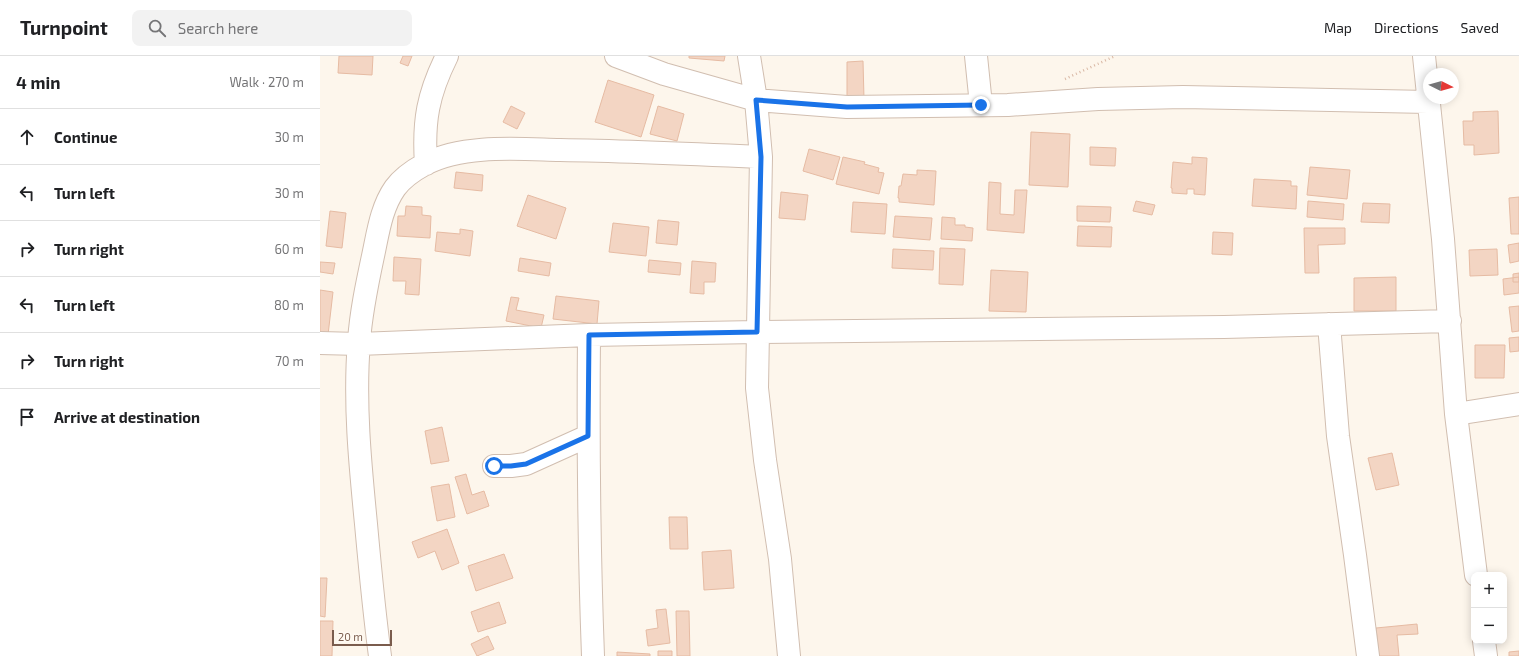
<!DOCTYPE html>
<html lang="en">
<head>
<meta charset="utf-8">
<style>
  :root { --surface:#fff; --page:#f2f2f2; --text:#202124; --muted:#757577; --line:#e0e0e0 }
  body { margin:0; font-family:"Exo 2",sans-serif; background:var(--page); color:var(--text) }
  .controls { position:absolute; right:12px; bottom:12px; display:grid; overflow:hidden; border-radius:8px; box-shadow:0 2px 10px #0003 }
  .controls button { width:36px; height:36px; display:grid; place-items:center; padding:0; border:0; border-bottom:1px solid var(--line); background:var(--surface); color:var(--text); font:20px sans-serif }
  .compass { position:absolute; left:1103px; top:12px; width:36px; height:36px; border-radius:50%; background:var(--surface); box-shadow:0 2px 10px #0003; rotate:95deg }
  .scale { position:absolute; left:12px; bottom:10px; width:60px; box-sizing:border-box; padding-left:4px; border:2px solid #7a5c4d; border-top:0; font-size:11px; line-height:14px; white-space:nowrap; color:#7a5c4d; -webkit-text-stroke:3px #fffaf3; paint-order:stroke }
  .stop { position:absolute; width:12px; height:12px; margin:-9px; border:3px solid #1a73e8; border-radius:50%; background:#fff }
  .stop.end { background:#1a73e8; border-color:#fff; box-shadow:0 1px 4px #0008 }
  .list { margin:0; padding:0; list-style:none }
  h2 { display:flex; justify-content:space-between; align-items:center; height:52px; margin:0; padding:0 16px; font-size:17px }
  h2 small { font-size:13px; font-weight:400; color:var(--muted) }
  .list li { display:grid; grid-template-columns:26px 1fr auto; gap:12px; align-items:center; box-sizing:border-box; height:56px; padding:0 16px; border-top:1px solid var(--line) }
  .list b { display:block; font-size:15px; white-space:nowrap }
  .list em { font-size:13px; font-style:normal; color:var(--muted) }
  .icon { flex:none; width:22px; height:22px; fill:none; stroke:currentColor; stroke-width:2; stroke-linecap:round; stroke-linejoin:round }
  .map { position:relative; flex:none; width:1199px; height:600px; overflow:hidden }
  header { display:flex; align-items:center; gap:24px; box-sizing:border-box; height:56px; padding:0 20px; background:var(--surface); border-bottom:1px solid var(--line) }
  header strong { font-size:19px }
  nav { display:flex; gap:22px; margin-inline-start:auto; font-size:14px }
  .search { width:280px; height:36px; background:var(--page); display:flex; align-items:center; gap:10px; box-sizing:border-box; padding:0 14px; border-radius:8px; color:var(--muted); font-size:15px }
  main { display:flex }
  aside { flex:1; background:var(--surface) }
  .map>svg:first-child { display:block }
</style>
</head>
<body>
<header>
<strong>Turnpoint</strong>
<div class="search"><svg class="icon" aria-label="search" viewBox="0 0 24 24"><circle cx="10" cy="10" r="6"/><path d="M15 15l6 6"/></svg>Search here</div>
<nav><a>Map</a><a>Directions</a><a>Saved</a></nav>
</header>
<main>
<aside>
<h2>4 min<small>Walk · 270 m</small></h2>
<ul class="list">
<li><svg class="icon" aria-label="ahead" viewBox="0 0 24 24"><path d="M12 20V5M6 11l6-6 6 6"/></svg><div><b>Continue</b></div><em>30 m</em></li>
<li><svg class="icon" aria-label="left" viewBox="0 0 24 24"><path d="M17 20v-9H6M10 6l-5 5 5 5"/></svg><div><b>Turn left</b></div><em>30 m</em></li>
<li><svg class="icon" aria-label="right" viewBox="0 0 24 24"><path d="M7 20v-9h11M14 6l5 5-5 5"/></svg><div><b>Turn right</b></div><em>60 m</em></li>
<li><svg class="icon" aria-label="left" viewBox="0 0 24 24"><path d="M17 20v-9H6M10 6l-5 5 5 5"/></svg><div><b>Turn left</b></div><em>80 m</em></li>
<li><svg class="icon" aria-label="right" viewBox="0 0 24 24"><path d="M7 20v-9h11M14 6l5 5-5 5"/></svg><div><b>Turn right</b></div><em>70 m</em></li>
<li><svg class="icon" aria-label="arrive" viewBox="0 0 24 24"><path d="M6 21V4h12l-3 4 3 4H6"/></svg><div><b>Arrive at destination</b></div></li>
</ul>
</aside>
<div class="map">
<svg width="1199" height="600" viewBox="0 0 1199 600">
  <rect width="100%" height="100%" fill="#fdf6ec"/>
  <path fill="#f3d5c3" stroke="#e6bba3" d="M 19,0 L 53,0 L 52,19 L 18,17 Z
    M 83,0 L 92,0 L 88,10 L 80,7 Z
    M 369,0 L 405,0 L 404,5 L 369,2 Z
    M 543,5 L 544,43 L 527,43 L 527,6 Z
    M 288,24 L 334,39 L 321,81 L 275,66 Z
    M 191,50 L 205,57 L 197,73 L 183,66 Z
    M 338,50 L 364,58 L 357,85 L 330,78 Z
    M 1178,55 L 1179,97 L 1154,99 L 1154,89 L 1144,89 L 1143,65 L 1153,65 L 1153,56 Z
    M 711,76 L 750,78 L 748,131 L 709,129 Z
    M 770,91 L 796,92 L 795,110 L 770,109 Z
    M 489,93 L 520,101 L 513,124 L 483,115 Z
    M 523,101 L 545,106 L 544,108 L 559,112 L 558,116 L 564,117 L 559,138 L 516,128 Z
    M 872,101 L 887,102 L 885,139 L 874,138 L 874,133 L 867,133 L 867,138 L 852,137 L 852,132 L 851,132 L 853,106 L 872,108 Z
    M 990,111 L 1030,114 L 1027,143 L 987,139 Z
    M 597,114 L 616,115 L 614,149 L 579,146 L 579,142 L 578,142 L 579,130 L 581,130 L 583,118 L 597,119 Z
    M 136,116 L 163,119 L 162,135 L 134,132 Z
    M 934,123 L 971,125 L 971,130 L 977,130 L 976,153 L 932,150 Z
    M 669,126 L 681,127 L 680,158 L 694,159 L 695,134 L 707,134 L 704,177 L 667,174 Z
    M 461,136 L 488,139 L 485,164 L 459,162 Z
    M 208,139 L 246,152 L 236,183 L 197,170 Z
    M 1199,141 L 1199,178 L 1191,178 L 1189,142 Z
    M 816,145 L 835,149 L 832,159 L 813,155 Z
    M 988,145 L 1024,148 L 1023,164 L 987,161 Z
    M 533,146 L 567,148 L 565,178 L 531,176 Z
    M 1043,147 L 1070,148 L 1069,167 L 1041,166 Z
    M 86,150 L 102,151 L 102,159 L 111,160 L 110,182 L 77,180 L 78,160 L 85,160 Z
    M 757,150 L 791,151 L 790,166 L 757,165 Z
    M 10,155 L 26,157 L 22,192 L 6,190 Z
    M 575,160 L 612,162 L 610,184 L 573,181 Z
    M 622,161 L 635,162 L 635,169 L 645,169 L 645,171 L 653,172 L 652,185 L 621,183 Z
    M 338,164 L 359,166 L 357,189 L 336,187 Z
    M 293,167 L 329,171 L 326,200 L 289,196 Z
    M 758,170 L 792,171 L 791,191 L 757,190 Z
    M 984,172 L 1025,172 L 1025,188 L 998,189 L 999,217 L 985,217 Z
    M 140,173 L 153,175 L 150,200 L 115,195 L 117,176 L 140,178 Z
    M 893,176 L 913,177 L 912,199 L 892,198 Z
    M 1199,187 L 1199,205 L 1190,207 L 1188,189 Z
    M 620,192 L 645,193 L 643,229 L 619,228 Z
    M 573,193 L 614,195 L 613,214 L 572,212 Z
    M 1177,193 L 1178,219 L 1150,220 L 1149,194 Z
    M 74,201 L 101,203 L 99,239 L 85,238 L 86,225 L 73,225 Z
    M 200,202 L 231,207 L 229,220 L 198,215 Z
    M 329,204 L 361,207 L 360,219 L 328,216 Z
    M 372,205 L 396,207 L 395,226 L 384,226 L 384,238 L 370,237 Z
    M 0,206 L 15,207 L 13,218 L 0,216 Z
    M 671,214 L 708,216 L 706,256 L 669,255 Z
    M 1199,217 L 1199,226 L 1193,226 L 1193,218 Z
    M 1076,221 L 1076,255 L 1034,255 L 1034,222 Z
    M 1199,221 L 1199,237 L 1184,239 L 1183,223 Z
    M 0,234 L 13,236 L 8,279 L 0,278 Z
    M 236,240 L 279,245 L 277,268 L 233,263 Z
    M 191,241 L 199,242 L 196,254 L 224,259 L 221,272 L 186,265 Z
    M 1199,250 L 1199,275 L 1192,276 L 1189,251 Z
    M 1199,281 L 1199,295 L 1190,296 L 1189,282 Z
    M 1155,289 L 1185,289 L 1184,322 L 1155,322 Z
    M 122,371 L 129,405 L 111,408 L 105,375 Z
    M 1072,397 L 1079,429 L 1056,434 L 1048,402 Z
    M 146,418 L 152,439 L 164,435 L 169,450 L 147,458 L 135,421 Z
    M 129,428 L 135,461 L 117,465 L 111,431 Z
    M 349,461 L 367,461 L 368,493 L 350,493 Z
    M 127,473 L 139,507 L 122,514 L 115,495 L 98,502 L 92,486 Z
    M 411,494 L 414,532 L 384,534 L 382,496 Z
    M 184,498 L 193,522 L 156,535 L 148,510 Z
    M 0,522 L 7,522 L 5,561 L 0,560 Z
    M 179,546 L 186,567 L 158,576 L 151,556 Z
    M 346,553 L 350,587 L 328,590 L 326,574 L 338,572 L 336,554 Z
    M 356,555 L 369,555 L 370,600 L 357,600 Z
    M 0,565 L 13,565 L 12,600 L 0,600 Z
    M 1097,568 L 1098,578 L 1077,579 L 1079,600 L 1059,600 L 1056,572 Z
    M 168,580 L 174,593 L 157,600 L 151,588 Z
    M 338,595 L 352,595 L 352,600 L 338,600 Z
    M 1199,595 L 1199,600 L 1189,600 L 1189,596 Z
    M 297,596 L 330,598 L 330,600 L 297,600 Z"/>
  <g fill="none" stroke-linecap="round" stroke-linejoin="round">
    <defs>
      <path id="street" d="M 296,0 L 344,18 L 436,44 L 527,51 L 688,49 L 778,43 L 863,41 L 1108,46
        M 429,0 L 436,44 L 441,101 L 437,332 L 445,404 L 460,503 L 469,600
        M 656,0 L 661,49
        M 1104,0 L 1123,183 L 1136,358 L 1156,519
        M 106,108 C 103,65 108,38 127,0
        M 1009,268 L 1018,380 L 1035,499 L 1048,600
        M 269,279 C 268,386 269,493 273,600
        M 0,287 L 39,288 L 269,279 L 437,276 L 904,271 L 1130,265
        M 1136,358 L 1199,348
        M 174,410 L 191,410 L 206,408 L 268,380
        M 1164,585 L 1166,600
        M 60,600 C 54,556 50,512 46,468 C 40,407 34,346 39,285 C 41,256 47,228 53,200 C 58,177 61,152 75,132 C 83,121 94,114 105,108 C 144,88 198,93 240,94 C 307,95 374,98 441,101"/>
    </defs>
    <use href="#street" stroke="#d1beb0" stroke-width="24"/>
    <path stroke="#d9b8a5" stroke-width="2.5" stroke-dasharray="1 3" stroke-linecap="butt" d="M 745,23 L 795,0"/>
    <use href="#street" stroke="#fff" stroke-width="22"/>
  </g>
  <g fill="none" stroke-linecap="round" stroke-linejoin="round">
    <path stroke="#1a73e8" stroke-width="5" d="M 174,410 L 191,410 L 206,408 L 268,380 L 269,279 L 437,276 L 441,101 L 436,44 L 527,51 L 661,49"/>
  </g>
</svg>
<div class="controls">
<button>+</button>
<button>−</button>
</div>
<svg class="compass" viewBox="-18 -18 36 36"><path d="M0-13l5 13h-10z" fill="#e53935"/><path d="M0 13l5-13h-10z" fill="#757577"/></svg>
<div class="scale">20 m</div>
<div class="stop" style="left:174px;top:410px"></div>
<div class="stop end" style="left:661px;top:49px"></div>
</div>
</main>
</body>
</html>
